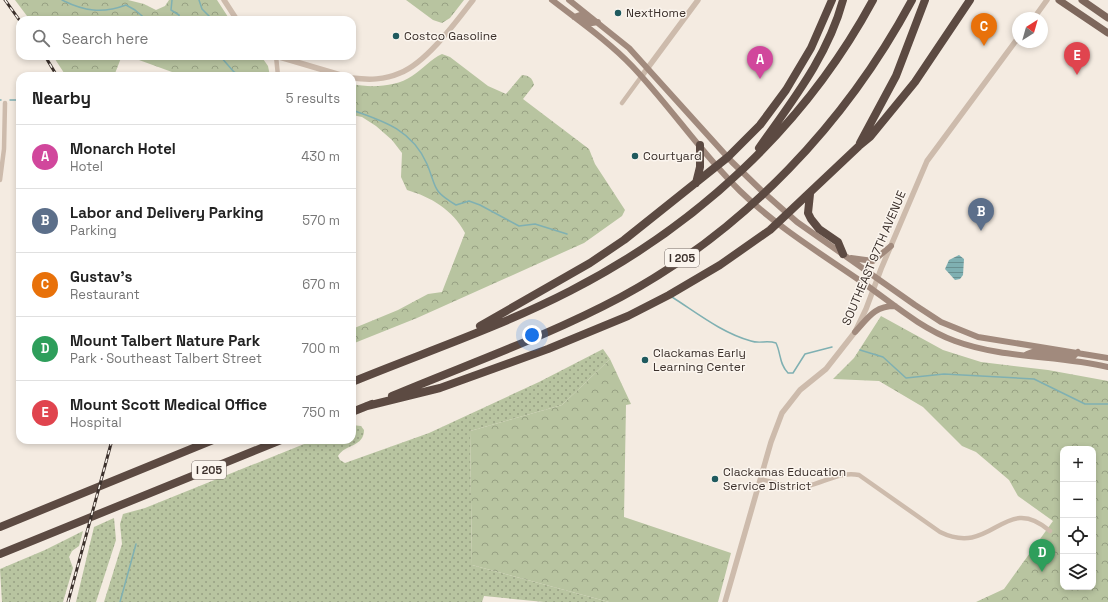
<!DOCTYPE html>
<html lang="en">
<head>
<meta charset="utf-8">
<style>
  :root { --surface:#fff; --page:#f6f6f6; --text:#222; --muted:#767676; --line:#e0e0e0; --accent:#2563eb }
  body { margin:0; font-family:"Space Grotesk",sans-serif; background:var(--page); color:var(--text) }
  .controls { position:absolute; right:12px; bottom:12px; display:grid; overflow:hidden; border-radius:8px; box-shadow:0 2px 6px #0003 }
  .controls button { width:36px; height:36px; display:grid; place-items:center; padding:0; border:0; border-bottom:1px solid var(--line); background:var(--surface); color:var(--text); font:20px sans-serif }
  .compass { position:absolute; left:1012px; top:12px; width:36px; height:36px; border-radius:50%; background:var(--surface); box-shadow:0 2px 6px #0003; rotate:37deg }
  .you { position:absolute; left:532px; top:335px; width:14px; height:14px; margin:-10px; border:3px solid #fff; border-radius:50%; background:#1a73e8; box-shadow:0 0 0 6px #1a73e833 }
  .badge { display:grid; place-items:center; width:26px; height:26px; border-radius:50%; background:var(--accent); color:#fff; font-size:13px; font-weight:700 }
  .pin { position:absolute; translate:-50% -33px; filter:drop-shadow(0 1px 2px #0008) }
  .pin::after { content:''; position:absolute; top:21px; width:14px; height:12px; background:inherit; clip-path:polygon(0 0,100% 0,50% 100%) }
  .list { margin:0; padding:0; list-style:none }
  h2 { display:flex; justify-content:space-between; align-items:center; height:52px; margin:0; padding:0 16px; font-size:17px }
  h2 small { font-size:13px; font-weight:400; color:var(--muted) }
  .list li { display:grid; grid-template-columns:26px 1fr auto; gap:12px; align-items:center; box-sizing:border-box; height:64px; padding:0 16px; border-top:1px solid var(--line) }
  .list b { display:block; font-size:15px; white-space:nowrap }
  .list p { margin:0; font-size:13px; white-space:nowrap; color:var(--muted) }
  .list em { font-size:13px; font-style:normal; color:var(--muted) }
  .icon { flex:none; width:22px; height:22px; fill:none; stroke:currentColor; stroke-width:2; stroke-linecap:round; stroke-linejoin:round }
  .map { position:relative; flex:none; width:1108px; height:602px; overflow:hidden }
  .search { position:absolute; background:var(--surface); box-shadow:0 2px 6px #0003; left:16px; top:16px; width:340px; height:44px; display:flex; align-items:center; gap:10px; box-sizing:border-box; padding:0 14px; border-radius:12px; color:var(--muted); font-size:15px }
  .panel { position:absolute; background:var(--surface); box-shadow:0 2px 6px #0003; left:16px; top:72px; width:340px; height:372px; border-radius:12px }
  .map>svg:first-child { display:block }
</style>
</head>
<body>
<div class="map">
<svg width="1108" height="602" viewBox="0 0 1108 602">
  <defs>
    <pattern id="grass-dots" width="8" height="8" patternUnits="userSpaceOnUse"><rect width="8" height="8" fill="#b8c4a0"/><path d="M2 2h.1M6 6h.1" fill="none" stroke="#97a083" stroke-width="1.8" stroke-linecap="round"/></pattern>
    <pattern id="forest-crowns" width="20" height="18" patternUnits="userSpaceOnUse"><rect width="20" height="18" fill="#b8c4a0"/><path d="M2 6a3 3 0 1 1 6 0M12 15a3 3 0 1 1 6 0" fill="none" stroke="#97a083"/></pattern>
    <pattern id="water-rules" width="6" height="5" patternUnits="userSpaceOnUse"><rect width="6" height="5" fill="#7fb0b2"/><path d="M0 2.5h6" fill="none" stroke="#699091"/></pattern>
  </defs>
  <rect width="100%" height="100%" fill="#f4ebe1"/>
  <path fill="url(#grass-dots)" d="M 603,349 L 610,359 L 562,405 L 470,431 L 472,565 L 609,602 L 544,602 L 484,596 L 482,602 L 104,602 L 122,544 L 120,524 L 123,514 L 145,508 L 314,440 L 352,440 L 352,425 L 361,426 L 364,430 C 364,447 345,444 338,456 L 340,460 L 345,463 L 429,433 L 539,382 Z
    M 114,518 L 116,540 L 96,602 L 76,602 L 94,527 Z
    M 83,531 L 79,546 L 72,551 L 69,557 L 73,568 L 63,602 L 2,602 L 0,569 L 45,550 Z"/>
  <path fill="url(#forest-crowns)" fill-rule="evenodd" d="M 15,0 L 128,0 L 144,4 L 156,10 L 165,6 L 169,0 L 217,0 L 230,20 L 30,20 Z
    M 406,0 L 464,0 L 450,18 L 442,23 L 433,20 Z
    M 442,54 L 450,57 L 488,86 L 506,94 L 522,75 C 529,76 532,77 534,85 L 523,99 L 589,149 L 595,164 L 625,210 L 622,216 L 584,243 L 417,318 L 352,344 L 352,329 L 398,310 L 428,294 L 442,292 L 465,233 C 453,210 431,197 407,190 L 401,177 L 402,153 L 392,140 L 376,126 L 362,117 L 352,115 L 352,84 C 371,88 396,87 412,76 C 423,69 431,59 442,54 Z
    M 53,56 L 261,56 L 268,66 L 270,76 L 183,76 L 128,56 L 121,58 L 114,76 L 66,76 Z
    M 881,316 L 943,350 L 981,362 L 1048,370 L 1108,381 L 1108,602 L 976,602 L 1004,589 L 1053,521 L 1018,496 L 1009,480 L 976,452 L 962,446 L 923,407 L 879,381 L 833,379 L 854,358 ZM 1063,449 L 1093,449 L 1093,587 L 1063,587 Z
    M 610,359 L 631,404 L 626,405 L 624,517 L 731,553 L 718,602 L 609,602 L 472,565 L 470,431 L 562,405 Z"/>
  <path fill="url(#water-rules)" d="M 959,255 L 964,259 L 963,275 L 960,279 L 955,280 L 945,269 L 949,260 Z"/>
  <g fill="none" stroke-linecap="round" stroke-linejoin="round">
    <path stroke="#7fb0b2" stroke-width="1.5" d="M 62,0 C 84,11 102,14 126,5 L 135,10 L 147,20
      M 172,0 L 171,10 L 179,15 L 179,20
      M 199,0 L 202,9 L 213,20
      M 220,56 L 234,72 L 241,76
      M 0,100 L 1,100
      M 10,100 L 20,100
      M 352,110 C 384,121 412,130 427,164 C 437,188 431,190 456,205 L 469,201 L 480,205 L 519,226 L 535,224 L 567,234
      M 672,297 C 697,313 722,333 751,341 C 759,344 767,340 776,343 C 781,353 779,364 788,373 L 793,373 L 805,354 L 832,347
      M 860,350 L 883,357 L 906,378 L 944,374 L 1034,379 L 1085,404 L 1108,404
      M 120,602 L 136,544"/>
    <path stroke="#cdbbac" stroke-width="4.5" d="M 276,56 L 278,76
      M 622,103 L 641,77
      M 0,180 L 4,149 L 5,103
      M 761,479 C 776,483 791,489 807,486 C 825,482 841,471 859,475 L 940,532 C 993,558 1004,491 1050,531"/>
    <path stroke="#cdbbac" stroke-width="5.5" d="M 224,0 L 237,20
      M 1034,18 L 1047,0
      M 276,56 L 344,76
      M 641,77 L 698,0
      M 352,78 C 369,80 384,80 400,73 C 426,63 456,22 473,0
      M 725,602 L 771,442 L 782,413 L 800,390 L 826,369 L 855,332 L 866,309 L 881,269 L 927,161 L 1018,38"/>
    <path stroke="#a18a7d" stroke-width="6" d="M 552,0 C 579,21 608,41 632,66 C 670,106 701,153 740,191 C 777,227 820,253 862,282 C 892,303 920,328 955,341 C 1004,359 1058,355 1108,367
      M 569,0 L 629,48 L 732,162 L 763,192 L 797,222 L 915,305 L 941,322 L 978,337 L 1108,358
      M 574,17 L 580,15 L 592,23 L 598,22
      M 851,258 L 873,261 L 891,246
      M 855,332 C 868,318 874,306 895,306
      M 1027,354 L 1035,351 L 1074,356 L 1078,352"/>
    <path stroke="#7d675c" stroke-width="7" d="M 1059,0 L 1108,33
      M 1082,0 L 1108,18"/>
    <path stroke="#5c4a42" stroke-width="8" d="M 860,143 L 896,76 L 925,0
      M 759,148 C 792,101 828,56 843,0
      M 696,183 L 700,167 L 700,145
      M 810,194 L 808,213 L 811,219 L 819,229 L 838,242 L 843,254
      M 480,326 L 590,263 L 624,240 L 728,157 L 760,125 L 786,90 L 811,48 L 832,0
      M 352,382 C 425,352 500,327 570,291 C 697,226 805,126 873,0
      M 392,396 C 468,364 548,336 621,297 C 745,230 846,123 912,0
      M 367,406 L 440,388 L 548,349 L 628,316 L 669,295 L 720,265 L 770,230 L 859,146 L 870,137 L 915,82 L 970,0
      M 352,412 L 372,404
      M 0,527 L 213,440
      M 0,554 L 281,440"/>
    <defs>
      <path id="rail" d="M 5,0 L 20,21
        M 45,56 L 57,76
        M 68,602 L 112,440"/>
    </defs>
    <use href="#rail" stroke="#3b302b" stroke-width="3"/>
    <use href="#rail" stroke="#fbf5ee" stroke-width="1.5" stroke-dasharray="4.5" stroke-linecap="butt"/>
  </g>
  <g fill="#1f5a5e" stroke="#fbf5ee" stroke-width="1.5">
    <circle cx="618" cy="13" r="4"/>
    <circle cx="396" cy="36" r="4"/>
    <circle cx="635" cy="156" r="4"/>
    <circle cx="645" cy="360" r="4"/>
    <circle cx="715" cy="479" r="4"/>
  </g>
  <g text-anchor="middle" stroke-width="3" stroke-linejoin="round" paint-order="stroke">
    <g fill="#fbf5ee" stroke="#756b66" stroke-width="1">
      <rect x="665" y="249" width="34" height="18" rx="3"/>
      <rect x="192" y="461" width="34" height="18" rx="3"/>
    </g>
    <g font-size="11" font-weight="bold" fill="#3b302b">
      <text x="682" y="262">I 205</text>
      <text x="209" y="474">I 205</text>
    </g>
    <g font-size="12" fill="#3b302b" stroke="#fbf5ee" text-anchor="start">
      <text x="626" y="17">NextHome</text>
      <text x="404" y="40">Costco Gasoline</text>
      <text x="643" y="160">Courtyard</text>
      <text x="653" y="357">Clackamas Early<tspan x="653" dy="14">Learning Center</tspan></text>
      <text x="723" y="476">Clackamas Education<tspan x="723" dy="14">Service District</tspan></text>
    </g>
    <g font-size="12" fill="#3b302b" stroke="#fbf5ee">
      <text transform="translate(874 258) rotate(-67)" y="4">SOUTHEAST 97TH AVENUE</text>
    </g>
  </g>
</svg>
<div class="controls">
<button>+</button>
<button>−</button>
<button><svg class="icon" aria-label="locate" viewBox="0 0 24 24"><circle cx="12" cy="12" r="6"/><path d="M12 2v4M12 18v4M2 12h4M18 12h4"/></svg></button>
<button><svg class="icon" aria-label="layers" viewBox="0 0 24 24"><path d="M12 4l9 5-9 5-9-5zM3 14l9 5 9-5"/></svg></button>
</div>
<svg class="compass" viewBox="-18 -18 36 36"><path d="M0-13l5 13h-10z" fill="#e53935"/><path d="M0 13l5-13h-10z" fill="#767676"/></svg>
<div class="you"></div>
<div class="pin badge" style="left:760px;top:79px;background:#d1479c">A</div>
<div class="pin badge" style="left:981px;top:231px;background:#5c6f8a">B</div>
<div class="pin badge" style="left:984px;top:46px;background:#e8710a">C</div>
<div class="pin badge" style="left:1042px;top:572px;background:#2e9e5b">D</div>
<div class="pin badge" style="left:1077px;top:75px;background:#e0444e">E</div>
<div class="search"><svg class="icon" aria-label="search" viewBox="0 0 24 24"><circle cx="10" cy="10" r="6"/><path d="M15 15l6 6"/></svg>Search here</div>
<section class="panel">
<h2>Nearby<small>5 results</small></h2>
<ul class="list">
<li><span class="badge" style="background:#d1479c">A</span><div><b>Monarch Hotel</b><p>Hotel</p></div><em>430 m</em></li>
<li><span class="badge" style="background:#5c6f8a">B</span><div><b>Labor and Delivery Parking</b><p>Parking</p></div><em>570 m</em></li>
<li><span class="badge" style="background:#e8710a">C</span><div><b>Gustav's</b><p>Restaurant</p></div><em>670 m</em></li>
<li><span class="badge" style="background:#2e9e5b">D</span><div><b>Mount Talbert Nature Park</b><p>Park · Southeast Talbert Street</p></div><em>700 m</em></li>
<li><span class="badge" style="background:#e0444e">E</span><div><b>Mount Scott Medical Office</b><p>Hospital</p></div><em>750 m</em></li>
</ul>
</section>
</div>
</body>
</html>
